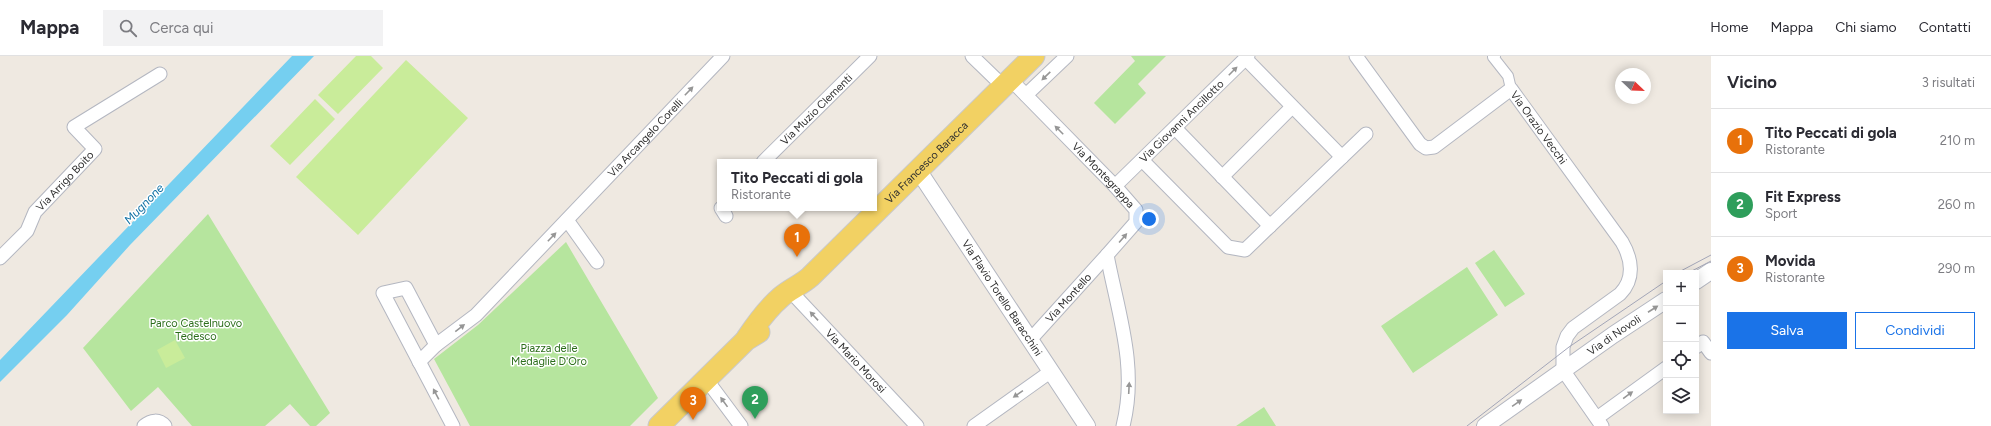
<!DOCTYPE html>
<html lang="it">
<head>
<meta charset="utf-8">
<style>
  :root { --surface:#fff; --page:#f2f2f3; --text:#2b2b33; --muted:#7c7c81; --line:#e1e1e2; --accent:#1a73e8 }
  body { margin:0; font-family:Figtree,sans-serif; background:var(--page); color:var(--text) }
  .controls { position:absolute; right:12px; bottom:12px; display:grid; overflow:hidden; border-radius:0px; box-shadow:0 2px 10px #0003 }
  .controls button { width:36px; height:36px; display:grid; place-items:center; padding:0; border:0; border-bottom:1px solid var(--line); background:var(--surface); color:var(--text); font:20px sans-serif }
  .compass { position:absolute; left:1615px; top:12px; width:36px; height:36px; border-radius:50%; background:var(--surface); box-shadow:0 2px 10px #0003; rotate:113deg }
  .you { position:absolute; left:1149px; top:163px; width:14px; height:14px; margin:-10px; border:3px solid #fff; border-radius:50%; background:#1a73e8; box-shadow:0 0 0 6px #1a73e833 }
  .badge { display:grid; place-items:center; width:26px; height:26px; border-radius:50%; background:var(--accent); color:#fff; font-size:13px; font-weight:700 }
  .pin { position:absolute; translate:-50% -33px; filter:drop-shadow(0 1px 2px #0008) }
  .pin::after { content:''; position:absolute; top:21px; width:14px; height:12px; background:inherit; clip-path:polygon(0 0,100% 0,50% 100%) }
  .popup { position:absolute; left:717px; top:103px; width:160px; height:52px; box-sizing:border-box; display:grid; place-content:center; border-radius:0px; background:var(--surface); filter:drop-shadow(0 1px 3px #0005); font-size:13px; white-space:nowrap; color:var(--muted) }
  .popup b { font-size:15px; color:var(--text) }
  .popup::after { content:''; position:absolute; left:50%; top:100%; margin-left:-8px; border:8px solid transparent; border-top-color:var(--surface) }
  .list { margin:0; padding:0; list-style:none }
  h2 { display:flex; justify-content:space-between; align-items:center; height:52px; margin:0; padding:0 16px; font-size:17px }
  h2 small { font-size:13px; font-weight:400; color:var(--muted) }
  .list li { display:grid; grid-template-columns:26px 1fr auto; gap:12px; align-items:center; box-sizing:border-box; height:64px; padding:0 16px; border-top:1px solid var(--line) }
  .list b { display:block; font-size:15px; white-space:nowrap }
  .list p { margin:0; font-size:13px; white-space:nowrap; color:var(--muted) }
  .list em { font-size:13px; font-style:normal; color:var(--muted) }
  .actions { display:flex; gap:8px; padding:12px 16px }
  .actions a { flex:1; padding:9px 0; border:1px solid var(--accent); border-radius:0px; text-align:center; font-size:14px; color:var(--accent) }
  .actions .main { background:var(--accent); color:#fff }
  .icon { flex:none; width:22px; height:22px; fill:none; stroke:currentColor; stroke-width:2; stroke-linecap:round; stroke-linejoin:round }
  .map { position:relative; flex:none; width:1711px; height:370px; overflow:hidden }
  header { display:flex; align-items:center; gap:24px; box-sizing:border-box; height:56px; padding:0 20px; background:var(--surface); border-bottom:1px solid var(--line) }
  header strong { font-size:19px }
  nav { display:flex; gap:22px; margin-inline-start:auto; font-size:14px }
  .search { width:280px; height:36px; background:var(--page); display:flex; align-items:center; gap:10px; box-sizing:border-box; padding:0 14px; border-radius:0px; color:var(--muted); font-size:15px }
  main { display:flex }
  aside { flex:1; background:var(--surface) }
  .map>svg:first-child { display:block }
</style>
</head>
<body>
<header>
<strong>Mappa</strong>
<div class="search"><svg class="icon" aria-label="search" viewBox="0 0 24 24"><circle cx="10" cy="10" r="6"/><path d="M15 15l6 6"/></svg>Cerca qui</div>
<nav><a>Home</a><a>Mappa</a><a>Chi siamo</a><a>Contatti</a></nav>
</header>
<main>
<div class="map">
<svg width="1711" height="370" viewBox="0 0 1711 370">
  <rect width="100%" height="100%" fill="#efe9e1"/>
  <path fill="#b6e59e" d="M 1131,0 L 1166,0 L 1138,28 L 1146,37 L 1115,68 L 1094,47 L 1135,5 Z
    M 208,158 L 330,357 L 316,370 L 310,370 L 290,348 L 265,370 L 192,370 L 158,331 L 131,355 L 83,292 Z
    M 566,186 L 658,342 L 630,370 L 470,370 L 434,303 L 478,269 Z
    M 1494,194 L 1525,238 L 1505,251 L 1475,207 Z
    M 1467,211 L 1498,259 L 1413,317 L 1381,270 Z
    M 1264,351 L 1276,370 L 1236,370 Z"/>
  <path fill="#c9ec9a" d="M 356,0 L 371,0 L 383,12 L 338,58 L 318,39 Z
    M 406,4 L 468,62 L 358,179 L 296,121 Z
    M 315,43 L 335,63 L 290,109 L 270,90 Z
    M 175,284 L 185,302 L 166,312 L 157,294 Z"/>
  <path fill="#75cff0" d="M 292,0 L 314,0 L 130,189 L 67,259 L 0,326 L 0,304 Z"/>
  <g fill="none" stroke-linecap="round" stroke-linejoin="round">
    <defs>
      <path id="pedestrian" d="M 1495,0 L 1493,1 L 1508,20 L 1511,33"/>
      <g id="minor">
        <path d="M 972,0 L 1003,30"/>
        <path id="s1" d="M 1356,0 L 1420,88 L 1426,92 L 1434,91 L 1511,33 L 1622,186 C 1632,203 1635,223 1620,238 L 1573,272 L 1567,280 L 1563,291 L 1563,314 L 1602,370"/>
        <path d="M 1246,3 L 1342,101"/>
        <path id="s2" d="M 1010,23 L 1115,130 L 1136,154 L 1136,166 L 1107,199 C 1118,257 1138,311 1123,370"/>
        <path d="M 1026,39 L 1067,0"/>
        <path d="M 1175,72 L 1270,170"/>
        <path d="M 1142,104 L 1228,191 L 1245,194 L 1366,78"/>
        <path id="s3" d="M 763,106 L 870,0"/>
        <path d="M 1222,121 L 1292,51"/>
        <path id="s4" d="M 1115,130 L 1248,0"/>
        <path d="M 721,152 L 726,160"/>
        <path d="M 567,164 L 597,206"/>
        <path id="s5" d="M 0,202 L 27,175 L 35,156 L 95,93 L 74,71 L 160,18"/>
        <path id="s6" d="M 795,240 L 917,370"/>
        <path id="s7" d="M 1030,284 L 1107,199"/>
        <path d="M 436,289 L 406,232 L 383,237 L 453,370"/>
        <path d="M 1696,291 L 1703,286 L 1711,297"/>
        <path id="s8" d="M 419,306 L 436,289 L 476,259 L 723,0"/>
        <path d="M 706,323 L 741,370"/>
        <path d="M 1597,362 L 1666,312"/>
        <path d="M 144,370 C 151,364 159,363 165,370"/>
        <path d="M 974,370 L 1050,316"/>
      </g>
      <g id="tertiary">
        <path id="s9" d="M 918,114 L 1087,370"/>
        <path d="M 1696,225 L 1711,215"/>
        <path id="s10" d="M 1485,370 L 1613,279 L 1666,244"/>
      </g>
      <g id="primary">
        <path id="s11" d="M 747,282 C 757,267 767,253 781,241 C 790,233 801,229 810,221 L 1034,0"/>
        <path d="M 659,370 L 746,284 L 759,276"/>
      </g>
    </defs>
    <use href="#pedestrian" stroke="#b4b7c1" stroke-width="12"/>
    <use href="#minor" stroke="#b4b7c1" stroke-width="15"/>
    <use href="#tertiary" stroke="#b4b7c1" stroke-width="18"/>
    <use href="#primary" stroke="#c9c9c9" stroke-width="23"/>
    <use href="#pedestrian" stroke="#fff" stroke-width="10"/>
    <use href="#minor" stroke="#fff" stroke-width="13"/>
    <use href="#tertiary" stroke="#fff" stroke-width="16"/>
    <use href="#primary" stroke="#f2d163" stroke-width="21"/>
    <path stroke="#a3a6b8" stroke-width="1" d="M 1677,217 L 1711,199
      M 1688,217 L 1711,205
      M 1467,370 L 1569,291 L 1666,225"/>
  </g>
  <defs><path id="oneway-solid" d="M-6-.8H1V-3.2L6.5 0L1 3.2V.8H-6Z"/></defs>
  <g fill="#969696">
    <use href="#oneway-solid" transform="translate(1233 15) rotate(-45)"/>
    <use href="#oneway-solid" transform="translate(1046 20) rotate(136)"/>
    <use href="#oneway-solid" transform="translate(689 35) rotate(-46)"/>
    <use href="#oneway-solid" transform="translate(1059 74) rotate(-135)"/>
    <use href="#oneway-solid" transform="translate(552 181) rotate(-46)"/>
    <use href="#oneway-solid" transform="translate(1123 182) rotate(-49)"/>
    <use href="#oneway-solid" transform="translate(1653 253) rotate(-33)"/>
    <use href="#oneway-solid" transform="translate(814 260) rotate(-133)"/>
    <use href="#oneway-solid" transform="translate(460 272) rotate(-38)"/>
    <use href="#oneway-solid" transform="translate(1129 332) rotate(-87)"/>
    <use href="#oneway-solid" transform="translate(436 338) rotate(-118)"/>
    <use href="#oneway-solid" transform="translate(1018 338) rotate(145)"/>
    <use href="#oneway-solid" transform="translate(1628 339) rotate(-36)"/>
    <use href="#oneway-solid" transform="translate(724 346) rotate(-126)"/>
    <use href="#oneway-solid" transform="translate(1517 347) rotate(-35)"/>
  </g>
  <g text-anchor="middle" stroke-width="3" stroke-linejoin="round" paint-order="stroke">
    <g font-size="11" fill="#2e2e2e" stroke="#fff">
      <text dy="4" stroke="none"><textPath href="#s3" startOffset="75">Via Muzio Clementi</textPath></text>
      <text dy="4" stroke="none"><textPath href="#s4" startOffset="93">Via Giovanni Ancillotto</textPath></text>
      <text dy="4" stroke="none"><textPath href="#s1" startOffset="268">Via Orazio Vecchi</textPath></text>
      <text dy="4" stroke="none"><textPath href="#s8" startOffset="319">Via Arcangelo Corelli</textPath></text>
      <text dy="4" stroke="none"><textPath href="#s11" startOffset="252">Via Francesco Baracca</textPath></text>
      <text dy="4" stroke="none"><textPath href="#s2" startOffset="134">Via Montegrappa</textPath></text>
      <text dy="4" stroke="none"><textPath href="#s5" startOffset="102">Via Arrigo Boito</textPath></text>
      <text dy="4" stroke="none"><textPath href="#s7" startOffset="57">Via Montello</textPath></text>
      <text dy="4" stroke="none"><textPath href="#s9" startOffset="153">Via Flavio Torello Baracchini</textPath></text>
      <text dy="4" stroke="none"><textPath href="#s10" startOffset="158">Via di Novoli</textPath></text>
      <text dy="4" stroke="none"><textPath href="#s6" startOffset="89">Via Mario Morosi</textPath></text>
    </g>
    <g font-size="11" fill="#2c6e1b" stroke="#fff">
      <text x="196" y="271">Parco Castelnuovo<tspan x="196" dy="13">Tedesco</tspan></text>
      <text x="549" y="296">Piazza delle<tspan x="549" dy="13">Medaglie D'Oro</tspan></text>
    </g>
    <g font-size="12" font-style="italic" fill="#0d6fa3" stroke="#fff">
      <text transform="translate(144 148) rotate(-46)" y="4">Mugnone</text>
    </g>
  </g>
</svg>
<div class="controls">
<button>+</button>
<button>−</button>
<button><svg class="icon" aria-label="locate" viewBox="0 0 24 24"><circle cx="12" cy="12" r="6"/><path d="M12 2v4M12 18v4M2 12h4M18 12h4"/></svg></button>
<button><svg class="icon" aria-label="layers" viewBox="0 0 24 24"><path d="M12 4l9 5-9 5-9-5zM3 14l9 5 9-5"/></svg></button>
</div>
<svg class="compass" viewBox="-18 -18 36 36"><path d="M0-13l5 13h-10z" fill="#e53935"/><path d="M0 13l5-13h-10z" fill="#7c7c81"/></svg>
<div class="you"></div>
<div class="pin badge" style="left:797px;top:201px;background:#e8710a">1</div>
<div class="popup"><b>Tito Peccati di gola</b>Ristorante</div>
<div class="pin badge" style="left:755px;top:363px;background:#2e9e5b">2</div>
<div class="pin badge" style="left:693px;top:364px;background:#e8710a">3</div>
</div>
<aside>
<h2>Vicino<small>3 risultati</small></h2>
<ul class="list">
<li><span class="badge" style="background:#e8710a">1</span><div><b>Tito Peccati di gola</b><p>Ristorante</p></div><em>210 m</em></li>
<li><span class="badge" style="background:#2e9e5b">2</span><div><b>Fit Express</b><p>Sport</p></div><em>260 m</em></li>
<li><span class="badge" style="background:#e8710a">3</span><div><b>Movida</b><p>Ristorante</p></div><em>290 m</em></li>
</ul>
<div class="actions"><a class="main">Salva</a><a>Condividi</a></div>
</aside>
</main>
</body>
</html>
